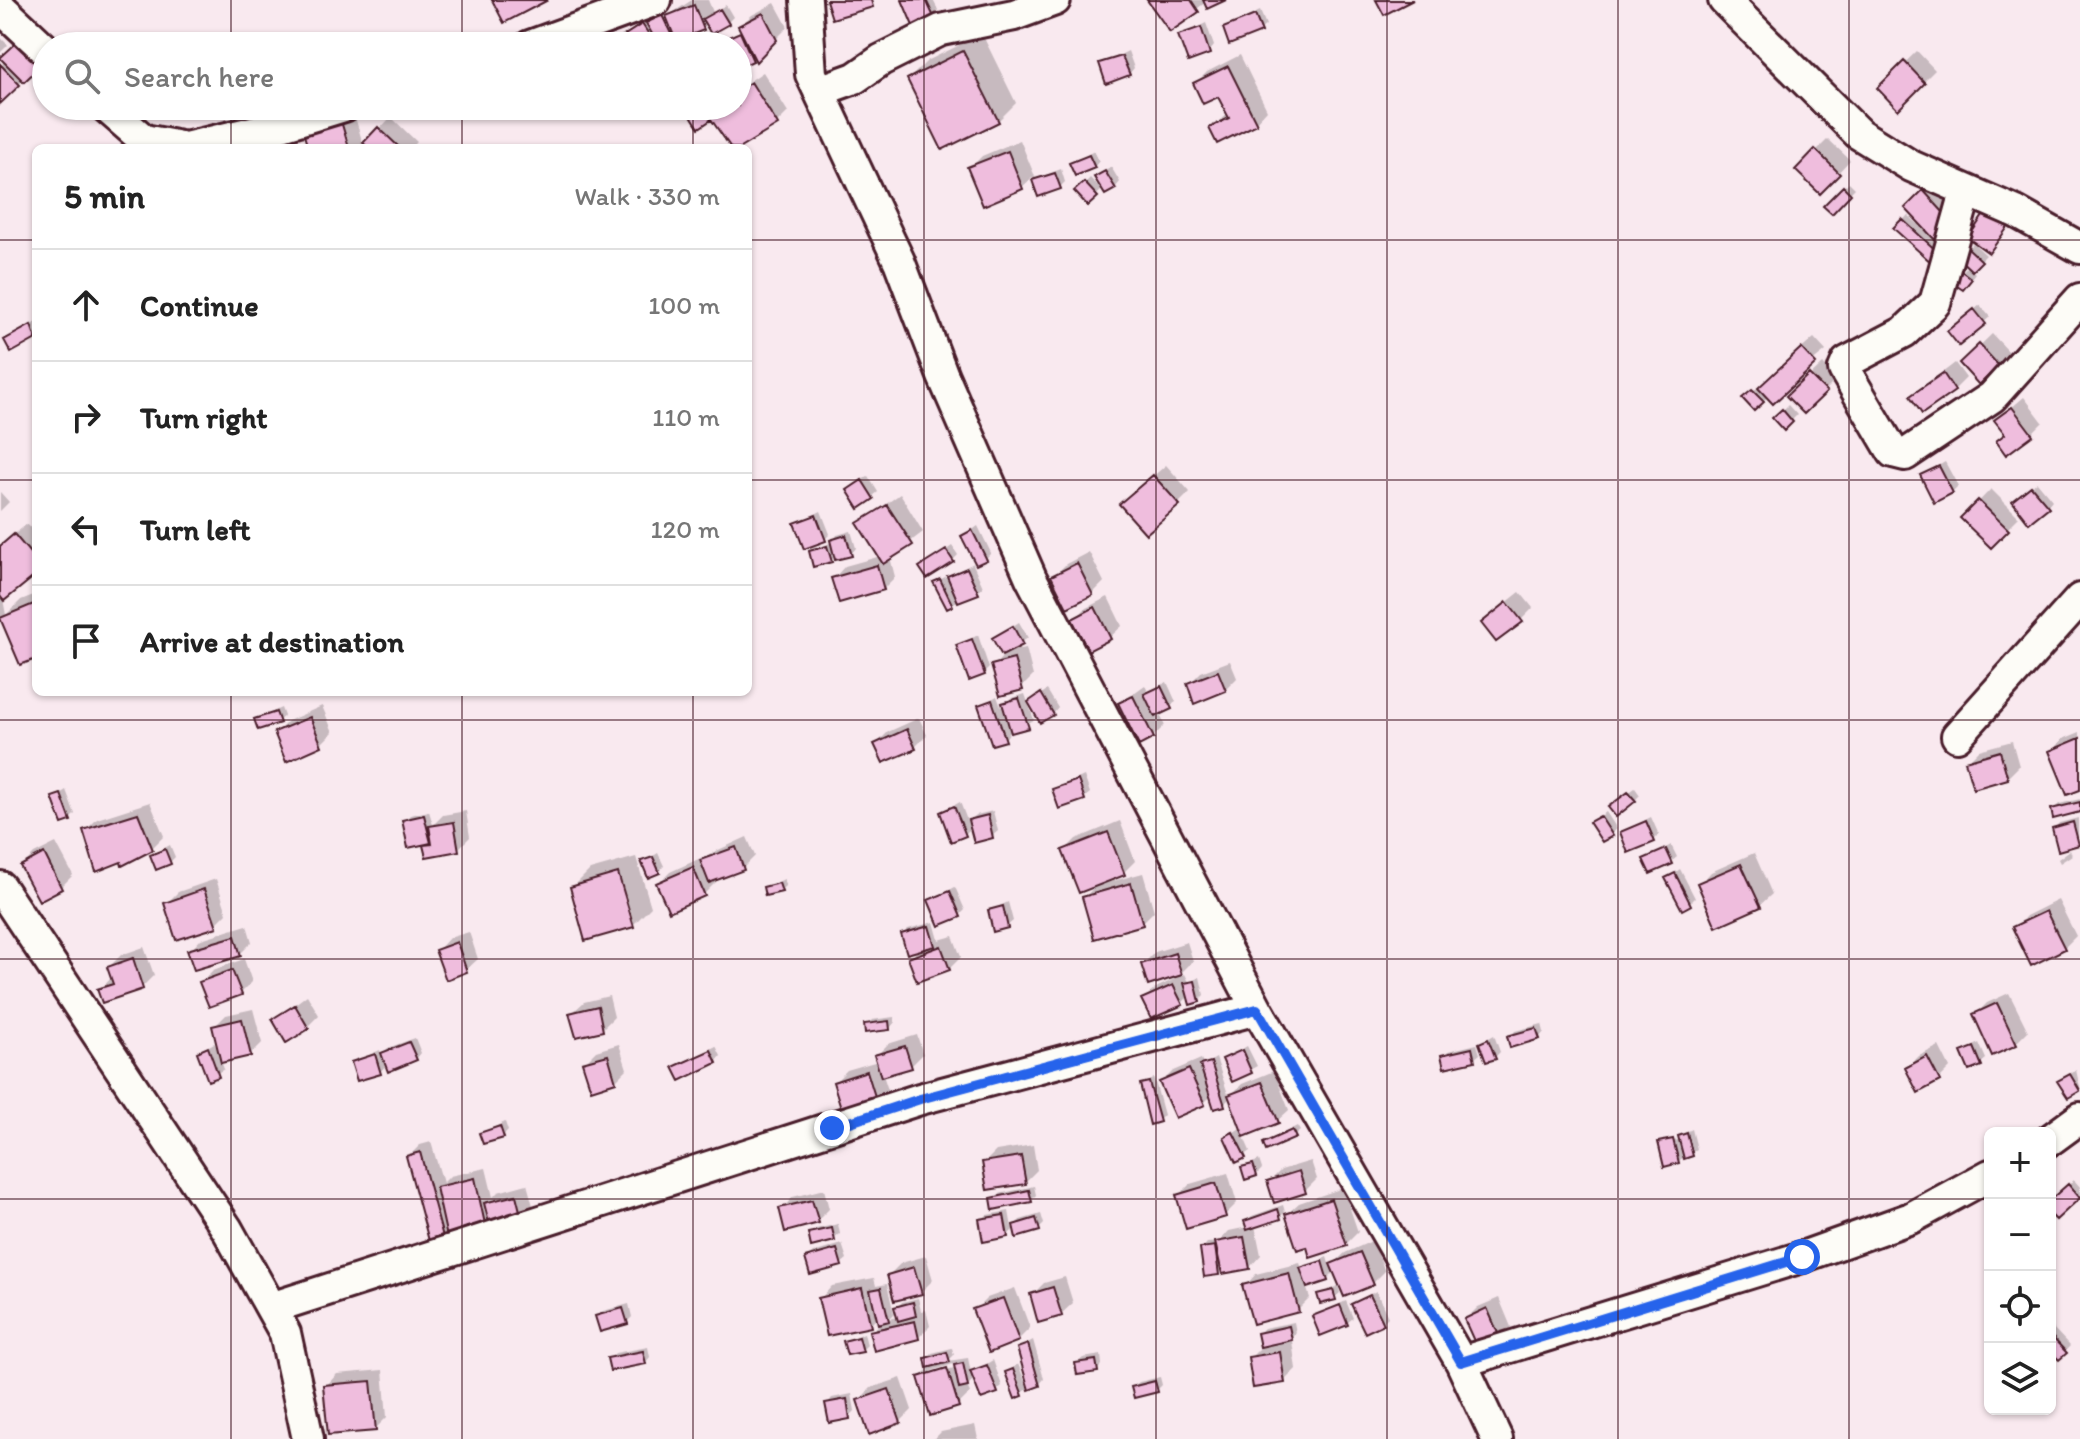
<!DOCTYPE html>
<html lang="en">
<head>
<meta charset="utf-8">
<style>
  :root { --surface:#fff; --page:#f6f6f6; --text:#222; --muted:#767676; --line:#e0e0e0 }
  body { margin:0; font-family:Itim,sans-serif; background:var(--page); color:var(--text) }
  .controls { position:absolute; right:24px; bottom:24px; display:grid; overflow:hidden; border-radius:12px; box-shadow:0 2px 6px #0004 }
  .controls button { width:72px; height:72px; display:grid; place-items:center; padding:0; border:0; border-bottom:2px solid var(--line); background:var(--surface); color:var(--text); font:40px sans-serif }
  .stop { position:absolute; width:24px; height:24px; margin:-18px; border:6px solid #2563eb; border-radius:50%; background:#fff }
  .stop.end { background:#2563eb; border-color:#fff; box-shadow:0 2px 8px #0008 }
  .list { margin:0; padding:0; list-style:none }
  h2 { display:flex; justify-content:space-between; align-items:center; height:104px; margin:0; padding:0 32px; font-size:34px }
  h2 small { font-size:26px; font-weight:400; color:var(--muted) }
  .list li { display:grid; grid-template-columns:52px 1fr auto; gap:24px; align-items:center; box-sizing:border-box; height:112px; padding:0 32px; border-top:2px solid var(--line) }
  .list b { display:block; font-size:30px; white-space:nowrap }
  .list em { font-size:26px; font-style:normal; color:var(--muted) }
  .icon { flex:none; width:44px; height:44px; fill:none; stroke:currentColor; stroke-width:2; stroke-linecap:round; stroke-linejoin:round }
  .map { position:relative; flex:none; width:2080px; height:1439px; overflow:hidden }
  .search { position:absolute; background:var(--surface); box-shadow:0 2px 6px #0004; left:32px; top:32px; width:720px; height:88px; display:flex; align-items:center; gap:20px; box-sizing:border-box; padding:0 28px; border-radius:44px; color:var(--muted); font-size:30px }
  .panel { position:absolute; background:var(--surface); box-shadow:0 2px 6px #0004; left:32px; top:144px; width:720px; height:552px; border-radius:12px }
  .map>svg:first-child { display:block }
</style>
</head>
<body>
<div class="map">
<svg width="2080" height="1439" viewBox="0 0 2080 1439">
  <rect width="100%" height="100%" fill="#f9e9ef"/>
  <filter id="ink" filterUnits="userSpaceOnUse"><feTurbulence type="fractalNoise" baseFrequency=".0125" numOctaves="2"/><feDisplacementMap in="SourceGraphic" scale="16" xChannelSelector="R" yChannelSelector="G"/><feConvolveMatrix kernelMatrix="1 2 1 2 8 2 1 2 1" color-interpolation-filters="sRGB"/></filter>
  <g filter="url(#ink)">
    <path fill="#0003" fill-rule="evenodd" d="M 692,0 L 708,0 L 713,12 L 726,5 L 733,17 L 728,22 L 707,24 L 682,37 L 685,46 L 664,46 L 678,41 L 675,33 L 656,37 L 644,46 L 604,46 L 648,20 L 650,23 L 667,12 L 669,15 Z
      M 904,0 L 933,0 L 938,10 L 933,16 Z
      M 1149,0 L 1222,0 L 1206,2 L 1170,29 Z
      M 775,3 L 788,27 L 757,58 L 738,66 L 738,46 L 729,46 L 726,40 L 742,30 L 740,26 L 752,15 Z
      M 1260,11 L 1266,25 L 1260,30 L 1225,28 Z
      M 40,22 L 61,44 L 0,102 L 3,58 Z
      M 1206,23 L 1214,46 L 1209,52 L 1180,36 Z
      M 982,34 L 1016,103 L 998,121 L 909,79 L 927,61 Z
      M 254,36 L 263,46 L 242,46 Z
      M 0,37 L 8,45 L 0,53 Z
      M 1128,51 L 1134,68 L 1129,74 L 1102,64 Z
      M 1917,51 L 1935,70 L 1898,107 L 1879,88 Z
      M 1240,55 L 1267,110 L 1256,122 L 1212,128 L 1229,113 L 1219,94 L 1195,84 L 1207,72 Z
      M 763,72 L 788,112 L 776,124 L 734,148 L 712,117 L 710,119 L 700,112 L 709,106 L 738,106 L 738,89 Z
      M 353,110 L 363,144 L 359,148 L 310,148 Z
      M 391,117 L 417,142 L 411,148 L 372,148 L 366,143 Z
      M 1828,139 L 1850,160 L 1820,192 L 1797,170 Z
      M 1020,140 L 1036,179 L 1061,169 L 1065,182 L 1060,187 L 1039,194 L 1033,177 L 1022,187 L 970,168 L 982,156 Z
      M 1094,151 L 1099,161 L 1094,167 L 1072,163 Z
      M 1111,167 L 1120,182 L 1115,188 L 1097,177 Z
      M 1090,178 L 1102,190 L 1088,203 L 1077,191 Z
      M 1936,180 L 1964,211 L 1935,239 L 1945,248 L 1933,261 L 1896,228 L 1908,215 L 1918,224 L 1921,222 L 1907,208 Z
      M 1849,182 L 1855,188 L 1832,211 L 1826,206 Z
      M 1973,243 L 1986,255 L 1971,270 L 1975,273 L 1968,282 L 1962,272 L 1968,265 L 1960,257 Z
      M 1980,305 L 1990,317 L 1959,343 L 1955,326 Z
      M 36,322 L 36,337 L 12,350 L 7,341 Z
      M 1992,334 L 2010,353 L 1980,382 L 1962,363 Z
      M 1814,338 L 1826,351 L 1754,408 L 1745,399 Z
      M 1955,363 L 1966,378 L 1954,390 L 1912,396 Z
      M 1823,364 L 1837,379 L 1804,412 L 1789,396 Z
      M 2024,397 L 2043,422 L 2031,434 L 2006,433 L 1997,420 Z
      M 1788,405 L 1797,415 L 1784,428 L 1775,418 Z
      M 1945,462 L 1958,486 L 1952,492 L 1923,475 Z
      M 1166,465 L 1190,492 L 1178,504 L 1134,493 Z
      M 868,476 L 878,492 L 860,506 L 855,485 Z
      M 2037,482 L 2052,500 L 2047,506 L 2019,496 Z
      M 1991,489 L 2019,517 L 1991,545 L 1963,518 Z
      M 0,492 L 9,502 L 0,511 Z
      M 900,494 L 923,532 L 890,557 L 895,577 L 883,589 L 834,578 L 845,566 L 881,556 L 860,523 Z
      M 821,511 L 830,534 L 825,539 L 796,524 Z
      M 27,524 L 36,534 L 36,572 L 3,599 L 6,615 L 21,600 L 36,594 L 36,656 L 22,663 L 0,617 L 0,546 Z
      M 978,526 L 991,553 L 986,558 L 973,564 L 983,587 L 952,604 L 935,582 L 976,562 L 964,536 Z
      M 851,531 L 856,548 L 851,554 L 836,555 L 831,560 L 811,552 L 832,542 L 837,535 Z
      M 952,546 L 958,555 L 953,560 L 922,567 Z
      M 1089,552 L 1104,582 L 1092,594 L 1054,576 L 1066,564 Z
      M 1520,592 L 1533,608 L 1521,620 L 1496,611 Z
      M 1108,597 L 1122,626 L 1110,637 L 1074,620 L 1086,608 Z
      M 1019,622 L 1028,638 L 1006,652 L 1026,648 L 1033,676 L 1021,688 L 994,666 L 1004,655 L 995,638 Z
      M 978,635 L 989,668 L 984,673 L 959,645 Z
      M 1230,661 L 1237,678 L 1225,690 L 1189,684 L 1201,672 Z
      M 1167,682 L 1176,702 L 1159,713 L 1165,725 L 1153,737 L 1120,703 L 1145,685 L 1148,692 Z
      M 1047,690 L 1058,708 L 1053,714 L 1030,702 Z
      M 1025,694 L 1034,720 L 1010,732 L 1005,739 L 980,706 L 997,696 L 1001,707 L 1010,699 Z
      M 322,706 L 333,732 L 321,744 L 287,759 L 276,733 L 288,721 Z
      M 281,708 L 284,716 L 278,721 L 256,720 Z
      M 919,718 L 927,735 L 915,747 L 876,744 L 888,732 Z
      M 2080,732 L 2080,788 L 2051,751 L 2063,739 Z
      M 2012,741 L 2019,766 L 2007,778 L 1968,761 L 1979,750 Z
      M 1084,776 L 1090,793 L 1084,798 L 1054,790 Z
      M 1635,788 L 1640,795 L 1635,800 L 1616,802 Z
      M 66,790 L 75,814 L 70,819 L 54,798 Z
      M 2080,799 L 2080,810 L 2053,810 L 2059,804 Z
      M 150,802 L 164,836 L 152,848 L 123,863 L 85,831 L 97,819 Z
      M 960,802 L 968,823 L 976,815 L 993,811 L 998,831 L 992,836 L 972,827 L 965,834 L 942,812 Z
      M 429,811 L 433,825 L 443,815 L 466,811 L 470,837 L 458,849 L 425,846 L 430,841 L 404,821 L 410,815 Z
      M 1606,812 L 1617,829 L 1611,834 L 1592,823 Z
      M 1651,817 L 1659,835 L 1654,840 L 1622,832 Z
      M 2078,818 L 2078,843 L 2054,829 L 2059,823 Z
      M 1120,821 L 1135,861 L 1123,873 L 1105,880 L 1106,883 L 1143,873 L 1154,911 L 1142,923 L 1084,898 L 1099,882 L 1065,850 L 1076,839 Z
      M 747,837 L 755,856 L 743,868 L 714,879 L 716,882 L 704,894 L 658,884 L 670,872 Z
      M 56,843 L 73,875 L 61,887 L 40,898 L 22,866 L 34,854 Z
      M 170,845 L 175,857 L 170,862 L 152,855 Z
      M 1671,845 L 1677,857 L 1671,862 L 1645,860 Z
      M 2070,850 L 2072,855 L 2060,863 L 2058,859 Z
      M 658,853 L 664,866 L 658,872 L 644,862 Z
      M 1754,853 L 1772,894 L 1760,905 L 1700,884 L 1711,872 Z
      M 636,857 L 651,907 L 633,925 L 572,888 L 590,870 Z
      M 1680,869 L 1695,898 L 1690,903 L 1668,878 Z
      M 216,879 L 227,913 L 215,925 L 166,904 L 178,892 Z
      M 784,879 L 786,885 L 781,890 L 765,888 Z
      M 955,887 L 965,910 L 960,915 L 930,901 Z
      M 2058,900 L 2076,936 L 2064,948 L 2015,928 L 2026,916 Z
      M 1008,902 L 1013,921 L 1007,926 L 990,911 Z
      M 934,922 L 939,940 L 953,936 L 961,957 L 949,969 L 910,958 L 921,948 L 903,934 L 908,929 Z
      M 247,925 L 252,942 L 240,954 L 190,951 L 201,939 Z
      M 469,932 L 478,959 L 466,970 L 438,950 L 449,938 Z
      M 1187,942 L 1193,961 L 1181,973 L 1143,964 L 1155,952 Z
      M 144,947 L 154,975 L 142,987 L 100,990 L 112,977 L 109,967 L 121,955 Z
      M 244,959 L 252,982 L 240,994 L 201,982 L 213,970 Z
      M 1185,974 L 1189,982 L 1200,977 L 1204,995 L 1199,1000 L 1189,996 L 1181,1004 L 1144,999 L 1156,988 Z
      M 2009,993 L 2028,1031 L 2016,1043 L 1975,1015 L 1987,1003 Z
      M 307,995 L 319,1015 L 307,1027 L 274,1020 Z
      M 609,996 L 614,1017 L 602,1029 L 572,1013 L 584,1002 Z
      M 253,1009 L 262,1043 L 250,1055 L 221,1061 L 224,1069 L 209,1078 L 199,1052 L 214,1043 L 220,1052 L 214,1027 L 226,1015 Z
      M 894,1017 L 895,1022 L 890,1028 L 866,1025 L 872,1020 Z
      M 1542,1024 L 1544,1032 L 1539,1038 L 1510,1037 L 1515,1031 Z
      M 917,1035 L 923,1054 L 911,1066 L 883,1075 L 888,1090 L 876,1101 L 835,1082 L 847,1070 L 878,1061 L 876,1056 L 888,1044 Z
      M 1494,1035 L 1500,1052 L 1495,1057 L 1481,1043 Z
      M 415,1038 L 421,1053 L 416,1059 L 387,1064 L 380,1072 L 354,1062 L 380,1050 L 381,1055 L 388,1048 Z
      M 1979,1043 L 1986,1059 L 1980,1064 L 1963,1053 Z
      M 619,1044 L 627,1069 L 615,1081 L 584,1063 L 596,1051 Z
      M 1477,1044 L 1480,1054 L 1474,1059 L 1443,1056 L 1448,1051 Z
      M 716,1046 L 721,1056 L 716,1062 L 675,1068 Z
      M 1247,1046 L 1257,1066 L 1233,1079 L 1224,1060 Z
      M 1939,1046 L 1950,1068 L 1938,1080 L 1907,1068 L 1919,1056 Z
      M 1216,1058 L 1229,1097 L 1242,1084 L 1274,1071 L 1289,1110 L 1277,1121 L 1243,1135 L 1250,1151 L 1237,1160 L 1226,1137 L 1242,1127 L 1231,1097 L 1224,1104 L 1212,1095 L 1204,1103 L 1161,1083 L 1173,1071 L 1201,1059 L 1204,1065 Z
      M 2076,1070 L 2080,1088 L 2068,1095 L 2060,1082 Z
      M 1154,1078 L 1164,1115 L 1159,1120 L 1142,1085 Z
      M 505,1122 L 508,1131 L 503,1136 L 482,1133 Z
      M 1297,1126 L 1300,1131 L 1294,1136 L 1265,1143 Z
      M 1692,1129 L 1697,1149 L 1678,1161 L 1661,1143 L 1664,1139 L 1664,1143 L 1683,1139 L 1681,1135 Z
      M 431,1142 L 443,1183 L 450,1176 L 486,1168 L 493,1197 L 498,1192 L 527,1184 L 535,1213 L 445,1246 L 408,1157 L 420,1145 Z
      M 1033,1145 L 1037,1170 L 1025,1182 L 984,1163 L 996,1151 Z
      M 1259,1160 L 1262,1169 L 1256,1175 L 1243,1168 Z
      M 1311,1161 L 1317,1179 L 1305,1191 L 1269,1182 L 1281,1170 Z
      M 1228,1173 L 1237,1203 L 1225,1215 L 1178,1196 L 1190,1184 Z
      M 2074,1180 L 2080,1187 L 2080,1195 L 2056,1217 L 2050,1211 L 2050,1203 Z
      M 1034,1186 L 1036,1195 L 1031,1200 L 993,1199 L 999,1194 Z
      M 1343,1188 L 1358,1232 L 1346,1244 L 1308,1244 L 1287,1214 L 1299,1203 Z
      M 824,1189 L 829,1209 L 817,1221 L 782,1209 L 793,1197 Z
      M 1283,1205 L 1285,1212 L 1280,1217 L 1255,1226 L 1261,1255 L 1250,1267 L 1223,1268 L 1218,1273 L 1202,1249 L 1207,1243 L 1219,1242 L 1229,1231 L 1248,1227 L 1246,1221 L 1252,1216 Z
      M 1009,1211 L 1012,1228 L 1020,1220 L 1041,1214 L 1044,1224 L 1039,1229 L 1016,1227 L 1007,1236 L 981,1220 L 987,1215 Z
      M 838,1224 L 840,1234 L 834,1239 L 810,1234 L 816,1229 Z
      M 1372,1241 L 1385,1271 L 1373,1283 L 1335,1271 L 1327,1279 L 1306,1286 L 1310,1298 L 1298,1310 L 1245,1286 L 1256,1274 L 1300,1263 L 1302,1269 L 1327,1257 L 1330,1267 L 1345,1253 Z
      M 842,1244 L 847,1259 L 841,1264 L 807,1258 L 813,1253 Z
      M 926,1256 L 933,1280 L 921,1292 L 889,1275 L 901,1263 Z
      M 1065,1277 L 1073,1303 L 1061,1314 L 1032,1295 L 1044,1283 Z
      M 874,1278 L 876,1286 L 887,1284 L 894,1314 L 889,1319 L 899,1317 L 897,1308 L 902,1302 L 918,1298 L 921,1311 L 926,1310 L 930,1326 L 918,1338 L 871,1332 L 880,1324 L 878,1317 L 870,1325 L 821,1298 L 832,1286 Z
      M 1338,1286 L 1340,1293 L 1334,1298 L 1319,1295 Z
      M 1015,1288 L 1030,1328 L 1018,1340 L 975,1310 L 987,1298 Z
      M 1376,1291 L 1388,1317 L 1382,1323 L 1354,1304 Z
      M 1499,1298 L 1511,1327 L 1499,1338 L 1466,1319 L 1478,1307 Z
      M 1346,1301 L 1353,1318 L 1347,1323 L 1314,1316 Z
      M 629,1304 L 632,1317 L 627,1322 L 597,1316 L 603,1311 Z
      M 1294,1322 L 1296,1333 L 1287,1342 L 1292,1341 L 1296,1369 L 1284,1381 L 1250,1358 L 1262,1346 L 1259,1333 L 1264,1328 Z
      M 2052,1327 L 2070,1346 L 2059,1357 L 2050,1348 Z
      M 864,1333 L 867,1345 L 862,1350 L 846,1341 Z
      M 1033,1340 L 1044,1379 L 1039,1385 L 1019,1348 Z
      M 648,1347 L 650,1357 L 645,1363 L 609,1359 L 615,1353 Z
      M 952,1348 L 954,1355 L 948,1361 L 968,1358 L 971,1373 L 993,1360 L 1002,1386 L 996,1391 L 975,1378 L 967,1386 L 970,1393 L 958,1405 L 920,1377 L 929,1368 L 927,1358 L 932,1353 ZM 956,1363 L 957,1367 L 931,1375 L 931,1371 Z
      M 1101,1355 L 1102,1365 L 1097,1370 L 1077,1363 L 1083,1358 Z
      M 1018,1364 L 1028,1389 L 1016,1397 L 1007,1372 Z
      M 383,1370 L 387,1417 L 375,1429 L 326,1386 L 337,1374 Z
      M 1160,1377 L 1162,1385 L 1157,1390 L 1133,1387 L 1139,1382 Z
      M 901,1378 L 912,1410 L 900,1422 L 859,1400 L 871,1388 Z
      M 852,1394 L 855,1411 L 849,1417 L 827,1404 L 832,1398 Z
      M 975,1425 L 978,1439 L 934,1439 L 941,1432 Z"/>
    <path fill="#efbddd" stroke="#4a1f2b" stroke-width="2" d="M 492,0 L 548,0 L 504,23 Z
      M 826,0 L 871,0 L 873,7 L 832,19 Z
      M 902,0 L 926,0 L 934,17 L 913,26 Z
      M 1147,0 L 1191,0 L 1199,12 L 1170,32 Z
      M 1203,0 L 1226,0 L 1207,9 Z
      M 1376,0 L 1413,0 L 1384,15 Z
      M 694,5 L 704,30 L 676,41 L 666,16 Z
      M 720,9 L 729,24 L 711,34 L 702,19 Z
      M 763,13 L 777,40 L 756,62 L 738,26 Z
      M 662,15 L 673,38 L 658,45 L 646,23 Z
      M 1255,15 L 1262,32 L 1229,45 L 1223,28 Z
      M 642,24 L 654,42 L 632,46 L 625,35 Z
      M 1201,27 L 1210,54 L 1188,62 L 1178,35 Z
      M 740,32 L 753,61 L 738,68 L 738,46 L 727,46 L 724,39 Z
      M 27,33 L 46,61 L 24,82 L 0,58 Z
      M 963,51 L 999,122 L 942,150 L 907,79 Z
      M 1122,56 L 1130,75 L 1106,84 L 1099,63 Z
      M 1904,61 L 1925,83 L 1898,110 L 1877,88 Z
      M 0,64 L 20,85 L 0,104 Z
      M 1228,66 L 1257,124 L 1217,144 L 1209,128 L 1229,118 L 1218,97 L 1203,104 L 1193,83 Z
      M 751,82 L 778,125 L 740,148 L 731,148 L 706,112 L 715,106 L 738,106 L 738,90 Z
      M 228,106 L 264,106 L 242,124 Z
      M 704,109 L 711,120 L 699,128 L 692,117 Z
      M 341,121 L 349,148 L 308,148 L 303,132 Z
      M 378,127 L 400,148 L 369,148 L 363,143 Z
      M 1815,149 L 1840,174 L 1820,194 L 1795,170 Z
      M 1008,151 L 1023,189 L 983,206 L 967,167 Z
      M 1089,155 L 1095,168 L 1075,176 L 1069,163 Z
      M 1105,171 L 1116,189 L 1105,195 L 1094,177 Z
      M 1055,173 L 1061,189 L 1038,197 L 1032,180 Z
      M 1084,182 L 1098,197 L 1088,206 L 1074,191 Z
      M 1843,186 L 1851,194 L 1832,214 L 1823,206 Z
      M 1923,190 L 1954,224 L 1936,241 L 1905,208 Z
      M 1989,207 L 2011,223 L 1989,253 L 1968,238 Z
      M 1902,219 L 1941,255 L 1933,264 L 1893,228 Z
      M 1967,247 L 1982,261 L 1972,271 L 1957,257 Z
      M 1960,270 L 1972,279 L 1963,290 L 1951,282 Z
      M 1974,309 L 1986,324 L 1959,346 L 1947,331 Z
      M 31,325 L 36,339 L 11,353 L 4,340 Z
      M 1979,344 L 1999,366 L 1979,385 L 1959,363 Z
      M 1801,348 L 1816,364 L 1773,404 L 1758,388 Z
      M 1943,373 L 1955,391 L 1922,414 L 1910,396 Z
      M 1809,374 L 1827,392 L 1804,414 L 1786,396 Z
      M 1752,390 L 1764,402 L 1754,411 L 1742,398 Z
      M 2012,407 L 2033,435 L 2006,455 L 1996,441 L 2005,434 L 1994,420 Z
      M 1782,409 L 1793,422 L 1784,431 L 1772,418 Z
      M 1939,466 L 1953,493 L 1934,503 L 1920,475 Z
      M 1153,475 L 1180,505 L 1146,534 L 1119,504 Z
      M 862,480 L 874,499 L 859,509 L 847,490 Z
      M 2031,486 L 2049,507 L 2029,523 L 2012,501 Z
      M 1978,500 L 2009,530 L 1991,548 L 1960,518 Z
      M 887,505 L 913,545 L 883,564 L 857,523 Z
      M 816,515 L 826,541 L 804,549 L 794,523 Z
      M 972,530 L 987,560 L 976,565 L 961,536 Z
      M 14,534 L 36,560 L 36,575 L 4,601 L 0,596 L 0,546 Z
      M 846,535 L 852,556 L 835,560 L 830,540 Z
      M 827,546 L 832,562 L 813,567 L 809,551 Z
      M 946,550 L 954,562 L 927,579 L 919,567 Z
      M 1077,563 L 1093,595 L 1067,608 L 1051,576 Z
      M 877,565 L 884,590 L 839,603 L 831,578 Z
      M 967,568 L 979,594 L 958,602 L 947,576 Z
      M 940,579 L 953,606 L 947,609 L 933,582 Z
      M 1507,602 L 1523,622 L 1496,642 L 1481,623 Z
      M 36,603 L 36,659 L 20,665 L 0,618 Z
      M 1095,607 L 1111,639 L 1088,651 L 1072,619 Z
      M 1013,626 L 1023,645 L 1002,656 L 992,638 Z
      M 972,639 L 985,675 L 969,681 L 956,645 Z
      M 1014,659 L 1023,690 L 1000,696 L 991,665 Z
      M 1218,671 L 1226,691 L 1194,704 L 1187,683 Z
      M 1161,686 L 1172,709 L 1155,717 L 1144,694 Z
      M 1041,693 L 1054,715 L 1040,723 L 1028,702 Z
      M 1133,696 L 1154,738 L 1139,746 L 1118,703 Z
      M 1019,698 L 1029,728 L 1011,733 L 1002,703 Z
      M 992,700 L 1006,741 L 992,745 L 978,705 Z
      M 276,712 L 280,723 L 258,730 L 254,719 Z
      M 310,717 L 322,746 L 286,762 L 274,732 Z
      M 907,729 L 916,749 L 883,763 L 874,744 Z
      M 2080,738 L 2080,790 L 2067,795 L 2049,751 Z
      M 2000,751 L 2008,779 L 1973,789 L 1965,761 Z
      M 1078,780 L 1085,800 L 1059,809 L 1052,789 Z
      M 1628,792 L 1636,801 L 1616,817 L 1608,807 Z
      M 61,794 L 71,821 L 62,824 L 52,797 Z
      M 2080,802 L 2080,812 L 2053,819 L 2051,809 Z
      M 954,806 L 966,836 L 951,842 L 940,812 Z
      M 138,813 L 153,850 L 122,866 L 121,862 L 96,872 L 83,830 Z
      M 424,815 L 431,843 L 408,848 L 402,820 Z
      M 988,815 L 993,838 L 974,843 L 968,820 Z
      M 1600,816 L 1613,836 L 1602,842 L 1589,822 Z
      M 1646,821 L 1655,842 L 1628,853 L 1620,832 Z
      M 454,822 L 459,851 L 426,857 L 423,845 L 432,844 L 429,826 Z
      M 2073,822 L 2079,845 L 2058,851 L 2052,828 Z
      M 1108,832 L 1125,875 L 1079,893 L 1062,850 Z
      M 736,847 L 744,870 L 709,883 L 700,860 Z
      M 165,849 L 171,864 L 156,870 L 150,855 Z
      M 1666,849 L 1673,864 L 1650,874 L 1643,859 Z
      M 44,853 L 62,889 L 39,901 L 20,866 Z
      M 653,857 L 660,873 L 648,878 L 641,861 Z
      M 1741,864 L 1761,907 L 1716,927 L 1697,883 Z
      M 693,867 L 705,896 L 669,912 L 656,883 Z
      M 618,873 L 634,927 L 585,941 L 570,887 Z
      M 1675,873 L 1691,905 L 1682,910 L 1665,878 Z
      M 779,883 L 782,892 L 765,896 L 763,887 Z
      M 1131,883 L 1143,925 L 1094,939 L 1082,897 Z
      M 204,889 L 217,927 L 176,940 L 164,903 Z
      M 950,891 L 961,917 L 939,926 L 928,900 Z
      M 1003,906 L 1008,928 L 993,932 L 988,910 Z
      M 2046,911 L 2065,949 L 2031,966 L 2012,927 Z
      M 929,926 L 935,946 L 907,954 L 901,934 Z
      M 235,936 L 241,956 L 194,970 L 187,950 Z
      M 457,942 L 467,972 L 446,980 L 435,950 Z
      M 941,946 L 950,970 L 917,982 L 908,958 Z
      M 1175,953 L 1182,975 L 1148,986 L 1141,964 Z
      M 133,958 L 143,989 L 102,1003 L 97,989 L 113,984 L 107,967 Z
      M 232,970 L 242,995 L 209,1007 L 199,982 Z
      M 1195,981 L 1200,1002 L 1190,1005 L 1184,983 Z
      M 1173,985 L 1183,1005 L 1151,1019 L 1141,999 Z
      M 1997,1003 L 2017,1045 L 1992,1056 L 1973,1014 Z
      M 295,1005 L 309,1029 L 286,1043 L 272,1019 Z
      M 598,1006 L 603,1031 L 576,1037 L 569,1013 Z
      M 242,1019 L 251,1056 L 221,1063 L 212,1026 Z
      M 889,1021 L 890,1030 L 865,1033 L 864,1024 Z
      M 1536,1028 L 1540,1039 L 1510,1048 L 1507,1036 Z
      M 1488,1039 L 1496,1059 L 1486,1062 L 1479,1043 Z
      M 409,1042 L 417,1060 L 388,1072 L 381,1053 Z
      M 905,1046 L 912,1068 L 881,1077 L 874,1055 Z
      M 208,1047 L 219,1077 L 208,1081 L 197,1052 Z
      M 1974,1047 L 1982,1066 L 1969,1071 L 1961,1052 Z
      M 1472,1048 L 1475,1061 L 1444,1068 L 1441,1055 Z
      M 711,1050 L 717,1063 L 680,1081 L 673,1067 Z
      M 1242,1050 L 1252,1073 L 1232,1082 L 1222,1059 Z
      M 375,1054 L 381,1074 L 357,1081 L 351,1062 Z
      M 608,1055 L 616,1082 L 591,1090 L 582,1062 Z
      M 1927,1056 L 1940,1081 L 1918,1093 L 1905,1068 Z
      M 1211,1062 L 1225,1106 L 1214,1109 L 1200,1065 Z
      M 1189,1069 L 1205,1105 L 1175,1118 L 1159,1082 Z
      M 867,1071 L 877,1103 L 843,1114 L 833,1082 Z
      M 2070,1074 L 2080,1091 L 2068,1098 L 2057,1081 Z
      M 1149,1082 L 1160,1122 L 1150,1125 L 1140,1084 Z
      M 1262,1082 L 1279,1123 L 1244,1137 L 1228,1095 Z
      M 500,1126 L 504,1138 L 483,1144 L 479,1133 Z
      M 1292,1130 L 1296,1138 L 1266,1151 L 1263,1143 Z
      M 1233,1132 L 1246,1158 L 1236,1163 L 1224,1137 Z
      M 1687,1133 L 1693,1156 L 1684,1159 L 1678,1136 Z
      M 1673,1139 L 1679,1163 L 1664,1167 L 1658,1142 Z
      M 420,1152 L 446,1248 L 432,1252 L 406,1156 Z
      M 1021,1156 L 1026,1184 L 987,1190 L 982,1162 Z
      M 1253,1164 L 1257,1176 L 1245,1180 L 1241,1167 Z
      M 1299,1171 L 1306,1193 L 1274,1203 L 1267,1181 Z
      M 475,1178 L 485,1224 L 467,1227 L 469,1237 L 448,1242 L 436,1187 Z
      M 1216,1183 L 1226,1217 L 1186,1229 L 1176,1195 Z
      M 2068,1184 L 2080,1198 L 2056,1220 L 2050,1214 L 2050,1200 Z
      M 1029,1190 L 1032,1202 L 993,1210 L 991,1198 Z
      M 516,1195 L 524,1227 L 492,1235 L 484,1203 Z
      M 1331,1199 L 1347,1246 L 1310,1258 L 1307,1247 L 1297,1250 L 1285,1214 Z
      M 812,1200 L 819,1223 L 785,1232 L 779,1208 Z
      M 1278,1209 L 1281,1219 L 1247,1230 L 1244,1221 Z
      M 1004,1215 L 1008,1237 L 983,1242 L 979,1219 Z
      M 1036,1218 L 1040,1231 L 1016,1238 L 1013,1225 Z
      M 832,1228 L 835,1241 L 811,1247 L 808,1233 Z
      M 1244,1237 L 1250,1269 L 1222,1274 L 1215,1242 Z
      M 1215,1246 L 1219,1275 L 1204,1277 L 1200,1248 Z
      M 837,1249 L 842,1266 L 810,1275 L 805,1258 Z
      M 1360,1252 L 1374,1285 L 1344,1297 L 1330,1264 Z
      M 1322,1261 L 1328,1281 L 1307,1288 L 1300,1268 Z
      M 914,1267 L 922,1294 L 894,1301 L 887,1275 Z
      M 1289,1273 L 1299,1312 L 1253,1324 L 1242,1285 Z
      M 1053,1287 L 1062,1316 L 1038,1323 L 1030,1294 Z
      M 862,1288 L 871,1327 L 827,1336 L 818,1298 Z
      M 881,1288 L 889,1321 L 878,1324 L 870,1290 Z
      M 1333,1290 L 1336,1300 L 1320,1304 L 1317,1294 Z
      M 1370,1295 L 1384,1324 L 1365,1333 L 1351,1304 Z
      M 1003,1298 L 1019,1341 L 989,1353 L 972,1309 Z
      M 913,1302 L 916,1316 L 898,1321 L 894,1307 Z
      M 1340,1305 L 1348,1325 L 1320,1336 L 1312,1316 Z
      M 623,1308 L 628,1324 L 600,1332 L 595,1316 Z
      M 1487,1308 L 1501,1340 L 1478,1350 L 1464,1319 Z
      M 915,1321 L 919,1339 L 874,1351 L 869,1331 Z
      M 1289,1326 L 1292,1340 L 1260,1347 L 1257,1333 Z
      M 2050,1335 L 2067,1353 L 2059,1360 L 2050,1351 Z
      M 859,1337 L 863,1352 L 847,1355 L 843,1341 Z
      M 1028,1344 L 1040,1386 L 1029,1390 L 1017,1348 Z
      M 643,1351 L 646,1364 L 610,1371 L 607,1358 Z
      M 947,1352 L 950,1362 L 927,1368 L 925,1358 Z
      M 1280,1352 L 1285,1383 L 1253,1388 L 1248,1357 Z
      M 1096,1360 L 1098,1372 L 1077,1375 L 1075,1363 Z
      M 963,1363 L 968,1387 L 959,1389 L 954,1365 Z
      M 987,1365 L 998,1393 L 981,1399 L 970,1371 Z
      M 947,1368 L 959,1407 L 930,1416 L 918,1377 Z
      M 1013,1369 L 1023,1396 L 1015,1399 L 1005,1372 Z
      M 371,1381 L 376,1431 L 328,1435 L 323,1385 Z
      M 1155,1381 L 1158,1392 L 1134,1398 L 1131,1387 Z
      M 889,1389 L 901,1423 L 869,1435 L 857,1400 Z
      M 847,1399 L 850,1419 L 829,1423 L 825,1403 Z"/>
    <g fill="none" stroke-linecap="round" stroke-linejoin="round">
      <defs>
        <path id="minor" d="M 806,0 L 811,74 L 899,261 L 943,376 L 1031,578 L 1257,1009 L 1461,1362 L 1497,1439
          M 1724,0 L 1859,134 L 1911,166 L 2016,212 L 2080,248
          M 0,7 L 46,50
          M 530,46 L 656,0
          M 819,91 L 855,78 L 881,60 L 941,30 L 1014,15 L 1055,0
          M 105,106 L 144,140 L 185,148
          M 185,148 L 282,125 L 344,106
          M 1966,192 L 1935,303 L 1904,332 L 1847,362 L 1844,369 L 1893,452 L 1905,455 L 1992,397 L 2080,299
          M 1957,736 L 2080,599
          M 0,887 L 227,1229 L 285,1333 L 308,1439
          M 2050,1140 L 2080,1118
          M 271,1308 L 920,1099 L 1257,1009
          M 1461,1362 L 1802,1257 L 1911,1218 L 1990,1175"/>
      </defs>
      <use href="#minor" stroke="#4a1f2b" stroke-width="36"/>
      <use href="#minor" stroke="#fdfcf7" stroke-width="30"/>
    </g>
  </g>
  <g fill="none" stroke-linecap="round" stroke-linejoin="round" filter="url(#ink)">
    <path stroke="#2563eb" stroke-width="10" d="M 832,1128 L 920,1099 L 1257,1009 L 1461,1362 L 1802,1257"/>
  </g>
  <path fill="none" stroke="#4a1f2b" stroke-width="2" stroke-opacity="0.55" d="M 231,0 L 231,46M 462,0 L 462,46M 693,0 L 693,46M 924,0 L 924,1439M 1156,0 L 1156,1439M 1387,0 L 1387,1439M 1618,0 L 1618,1439M 1849,0 L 1849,1439M 231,106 L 231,148M 462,106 L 462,148M 693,106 L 693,148M 0,240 L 36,240M 748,240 L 2080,240M 0,480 L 36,480M 748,480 L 2080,480M 231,692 L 231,1439M 462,692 L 462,1439M 693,692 L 693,1439M 0,720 L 2080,720M 0,959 L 2080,959M 0,1199 L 1990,1199M 2050,1199 L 2080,1199"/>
</svg>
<div class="controls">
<button>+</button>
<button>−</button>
<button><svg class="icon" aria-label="locate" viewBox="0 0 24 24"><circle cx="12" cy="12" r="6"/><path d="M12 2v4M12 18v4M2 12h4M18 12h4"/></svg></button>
<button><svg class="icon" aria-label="layers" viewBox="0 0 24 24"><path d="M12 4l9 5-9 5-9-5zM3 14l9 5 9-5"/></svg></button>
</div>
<div class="stop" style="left:1802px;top:1257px"></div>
<div class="stop end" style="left:832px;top:1128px"></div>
<div class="search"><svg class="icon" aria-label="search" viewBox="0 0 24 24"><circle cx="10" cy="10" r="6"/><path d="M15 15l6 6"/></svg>Search here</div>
<section class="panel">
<h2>5 min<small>Walk · 330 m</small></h2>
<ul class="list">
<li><svg class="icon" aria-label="ahead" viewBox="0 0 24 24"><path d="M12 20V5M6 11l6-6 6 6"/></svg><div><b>Continue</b></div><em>100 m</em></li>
<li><svg class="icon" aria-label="right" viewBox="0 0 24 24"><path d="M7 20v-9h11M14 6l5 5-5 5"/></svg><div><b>Turn right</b></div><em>110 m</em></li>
<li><svg class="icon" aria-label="left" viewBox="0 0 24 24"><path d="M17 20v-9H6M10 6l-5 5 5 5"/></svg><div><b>Turn left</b></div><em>120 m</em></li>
<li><svg class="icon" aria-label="arrive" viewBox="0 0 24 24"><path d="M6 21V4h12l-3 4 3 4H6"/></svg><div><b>Arrive at destination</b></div></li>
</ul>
</section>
</div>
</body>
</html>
